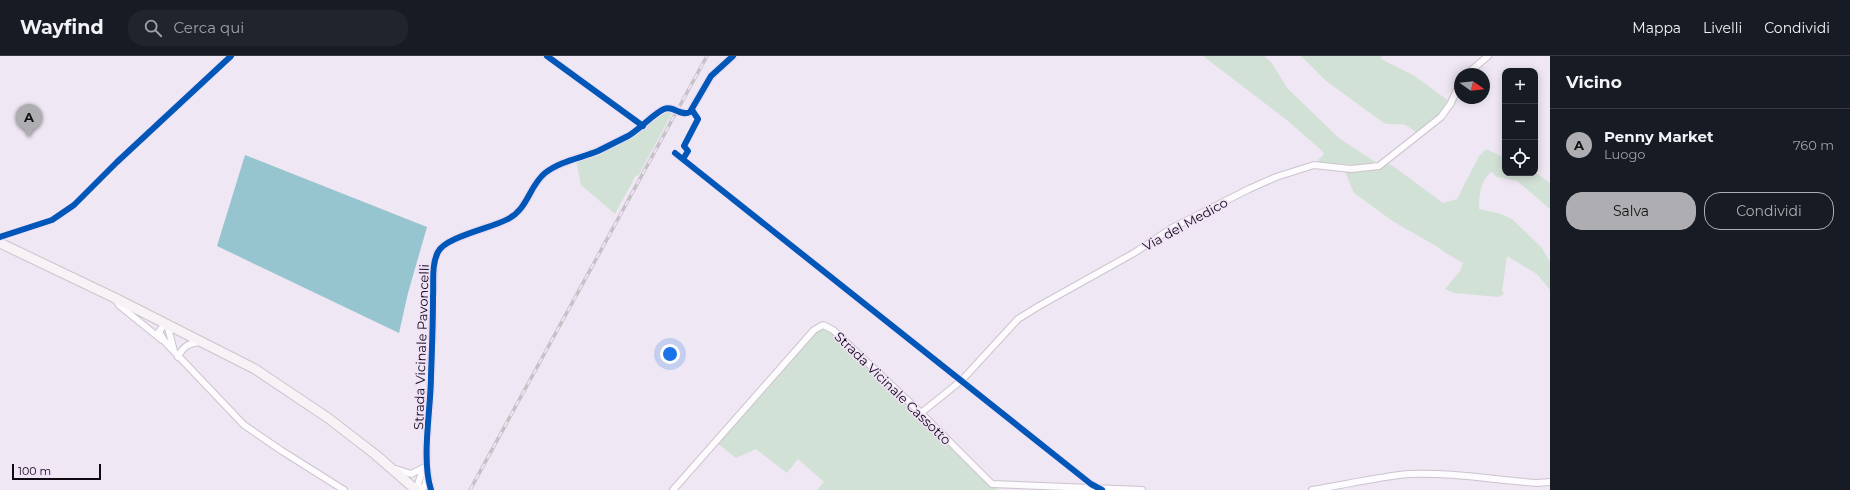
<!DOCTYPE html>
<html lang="it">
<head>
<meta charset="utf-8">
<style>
  :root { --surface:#171b24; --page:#20242c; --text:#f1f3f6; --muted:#9ea1a6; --line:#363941; --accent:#aeadb2 }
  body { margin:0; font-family:Montserrat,sans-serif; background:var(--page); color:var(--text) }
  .controls { position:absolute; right:12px; top:12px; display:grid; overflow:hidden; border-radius:8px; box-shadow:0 2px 10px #0003 }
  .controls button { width:36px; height:36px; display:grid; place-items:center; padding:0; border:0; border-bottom:1px solid var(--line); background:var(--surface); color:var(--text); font:20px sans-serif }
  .compass { position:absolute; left:1454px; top:12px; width:36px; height:36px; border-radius:50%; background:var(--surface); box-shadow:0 2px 10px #0003; rotate:104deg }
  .scale { position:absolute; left:12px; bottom:10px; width:89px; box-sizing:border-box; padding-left:4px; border:2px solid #0f0a11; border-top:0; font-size:11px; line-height:14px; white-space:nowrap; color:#0f0a11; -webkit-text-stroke:3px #f1e1f9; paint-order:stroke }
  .you { position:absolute; left:670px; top:298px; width:14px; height:14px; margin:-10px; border:3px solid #fff; border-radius:50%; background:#1a73e8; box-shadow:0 0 0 6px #1a73e833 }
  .badge { display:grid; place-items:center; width:26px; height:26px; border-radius:50%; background:var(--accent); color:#111; font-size:13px; font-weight:700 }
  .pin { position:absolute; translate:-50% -33px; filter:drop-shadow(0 1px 2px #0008) }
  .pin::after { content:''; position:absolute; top:21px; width:14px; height:12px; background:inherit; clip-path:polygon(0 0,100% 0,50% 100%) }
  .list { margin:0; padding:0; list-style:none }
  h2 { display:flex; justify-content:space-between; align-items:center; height:52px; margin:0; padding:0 16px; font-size:17px }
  h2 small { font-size:13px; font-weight:400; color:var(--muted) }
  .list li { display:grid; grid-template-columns:26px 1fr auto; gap:12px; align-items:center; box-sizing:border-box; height:72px; padding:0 16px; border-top:1px solid var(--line) }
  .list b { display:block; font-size:15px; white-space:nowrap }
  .list p { margin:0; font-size:13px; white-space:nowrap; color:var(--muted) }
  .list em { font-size:13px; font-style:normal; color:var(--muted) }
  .actions { display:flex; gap:8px; padding:12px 16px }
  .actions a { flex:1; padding:9px 0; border:1px solid var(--accent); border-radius:16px; text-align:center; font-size:14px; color:var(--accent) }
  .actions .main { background:var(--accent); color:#111 }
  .icon { flex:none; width:22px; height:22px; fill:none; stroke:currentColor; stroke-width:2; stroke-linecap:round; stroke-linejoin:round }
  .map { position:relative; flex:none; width:1550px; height:434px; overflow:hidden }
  header { display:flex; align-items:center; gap:24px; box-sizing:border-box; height:56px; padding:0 20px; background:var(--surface); border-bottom:1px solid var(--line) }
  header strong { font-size:19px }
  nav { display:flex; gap:22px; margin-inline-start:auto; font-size:14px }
  .search { width:280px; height:36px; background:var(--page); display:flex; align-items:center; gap:10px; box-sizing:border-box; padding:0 14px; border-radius:16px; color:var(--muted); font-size:15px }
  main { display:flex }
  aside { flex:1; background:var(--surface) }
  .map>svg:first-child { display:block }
</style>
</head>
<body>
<header>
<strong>Wayfind</strong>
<div class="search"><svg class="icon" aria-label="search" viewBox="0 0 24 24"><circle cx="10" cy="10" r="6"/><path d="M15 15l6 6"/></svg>Cerca qui</div>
<nav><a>Mappa</a><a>Livelli</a><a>Condividi</a></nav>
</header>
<main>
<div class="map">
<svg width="1550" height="434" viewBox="0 0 1550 434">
  <rect width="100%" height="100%" fill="#efe7f3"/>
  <path fill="#d2e1d5" d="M 1203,0 L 1264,0 L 1272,7 L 1287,32 L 1340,83 L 1377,107 L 1357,109 L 1319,107 L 1318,104 L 1324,98 L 1321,94 L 1288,65 Z
    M 1301,0 L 1382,0 L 1381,3 L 1413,19 L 1449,45 L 1434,65 L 1417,77 C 1400,63 1404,71 1384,67 L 1326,25 Z
    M 674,54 L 638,120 L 636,119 L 615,158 L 581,129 L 576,104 L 603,93 L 664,55 Z
    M 1486,93 L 1505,102 L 1505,117 L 1535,116 L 1550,127 L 1550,153 L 1517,125 L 1497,121 L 1491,116 C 1480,125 1479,140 1479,153 L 1501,158 L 1512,163 L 1542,192 L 1550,206 L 1550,234 L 1537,218 L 1507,200 L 1502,235 L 1504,238 L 1499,241 L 1454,237 L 1445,233 L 1460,215 L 1463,207 L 1446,197 L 1436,190 L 1394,166 L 1354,137 L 1343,111 L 1385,107 L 1393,110 L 1443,147 L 1457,143 L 1479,100 Z
    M 829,273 L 978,415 L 999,430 L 996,434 L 817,434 L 824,426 L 798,403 L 787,417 L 756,393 L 736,402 L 717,387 L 816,274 Z"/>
  <path fill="#97c5cf" d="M 245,99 L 427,171 L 408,237 L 399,277 L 217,190 Z"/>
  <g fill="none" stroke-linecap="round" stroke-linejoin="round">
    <defs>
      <path id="minor" d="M 1467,18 L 1488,0
        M 116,244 L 120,250 L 162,284
        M 165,267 L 159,276 L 166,287 L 244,369 L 282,395 L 344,434
        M 167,268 L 174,295
        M 178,301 C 183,290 189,287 201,286
        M 921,357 L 962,324 L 1018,263 L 1039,250 L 1134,197 L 1172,172 L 1249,133 L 1276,121 L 1314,109 L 1351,113 L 1379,110 L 1441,61 L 1451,47 L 1460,27
        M 396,413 L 411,418 L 423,412
        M 416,434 L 423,413
        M 419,434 L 425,430 L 427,421
        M 431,434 C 421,402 431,353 431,320 C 432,293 433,267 433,241 C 434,227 431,209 438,196 C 445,181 492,172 508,163 C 528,153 529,130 545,117 C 560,105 581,102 598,95 C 608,90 618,85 628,80 C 640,73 653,58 664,53 C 673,49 681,61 690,56 L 711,20 L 733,0
        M 673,434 L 814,274 L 823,269 L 833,274 L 921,357 L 992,428 L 1142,434
        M 1312,434 C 1344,429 1376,421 1409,418 C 1451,416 1495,424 1537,427 L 1550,426"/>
      <path id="secondary" d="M 0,187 L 115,242 L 255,313 L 328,362 L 376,399 L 416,434"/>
    </defs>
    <use href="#minor" stroke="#cbc4ce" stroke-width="8"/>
    <use href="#secondary" stroke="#cbc4ce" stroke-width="11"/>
    <use href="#minor" stroke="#fdfbfd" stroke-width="6"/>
    <use href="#secondary" stroke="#f6f2f6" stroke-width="9"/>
    <defs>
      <path id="rail" d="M 470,434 L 707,0"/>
    </defs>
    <use href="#rail" stroke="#c4c2c5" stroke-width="3.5"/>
    <use href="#rail" stroke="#f1e1f9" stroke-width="2" stroke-dasharray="6" stroke-linecap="butt"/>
    <defs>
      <path id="cycleway" d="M 547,0 L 643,70
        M 675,97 L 1091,428 L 1102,434
        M 683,103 L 688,95 L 684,90 L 698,63 L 692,54
        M 0,181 L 52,164 L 74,149 L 117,106 L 231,0
        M 431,434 C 421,402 431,353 431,320 C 432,293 433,267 433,241 C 434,227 431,209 438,196 C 445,181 492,172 508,163 C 528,153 529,130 545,117 C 560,105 581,102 598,95 C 608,90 618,85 628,80 C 640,73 653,58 664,53 C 673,49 681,61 690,56 L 711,20 L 733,0"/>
    </defs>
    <use href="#cycleway" stroke="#f1e1f9" stroke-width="8"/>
    <use href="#cycleway" stroke="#0057b8" stroke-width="6"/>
  </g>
  <g text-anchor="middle" stroke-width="3" stroke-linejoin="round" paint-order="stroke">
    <g font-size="13" fill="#0f0a11" stroke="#f1e1f9">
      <text transform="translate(1185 168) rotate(-29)" y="5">Via del Medico</text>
      <text transform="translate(421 291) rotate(-88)" y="5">Strada Vicinale Pavoncelli</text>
      <text transform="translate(893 332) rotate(44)" y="5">Strada Vicinale Cassotto</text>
    </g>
  </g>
</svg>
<div class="controls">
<button>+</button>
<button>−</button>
<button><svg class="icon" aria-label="locate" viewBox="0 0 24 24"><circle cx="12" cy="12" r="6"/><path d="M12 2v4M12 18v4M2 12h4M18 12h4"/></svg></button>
</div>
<svg class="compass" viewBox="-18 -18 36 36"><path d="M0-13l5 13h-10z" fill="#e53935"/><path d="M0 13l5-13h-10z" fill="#9ea1a6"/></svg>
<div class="scale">100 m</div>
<div class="you"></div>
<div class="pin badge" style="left:29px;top:81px">A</div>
</div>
<aside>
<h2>Vicino<small></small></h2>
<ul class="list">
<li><span class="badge">A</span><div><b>Penny Market</b><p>Luogo</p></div><em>760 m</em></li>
</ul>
<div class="actions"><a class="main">Salva</a><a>Condividi</a></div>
</aside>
</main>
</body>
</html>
